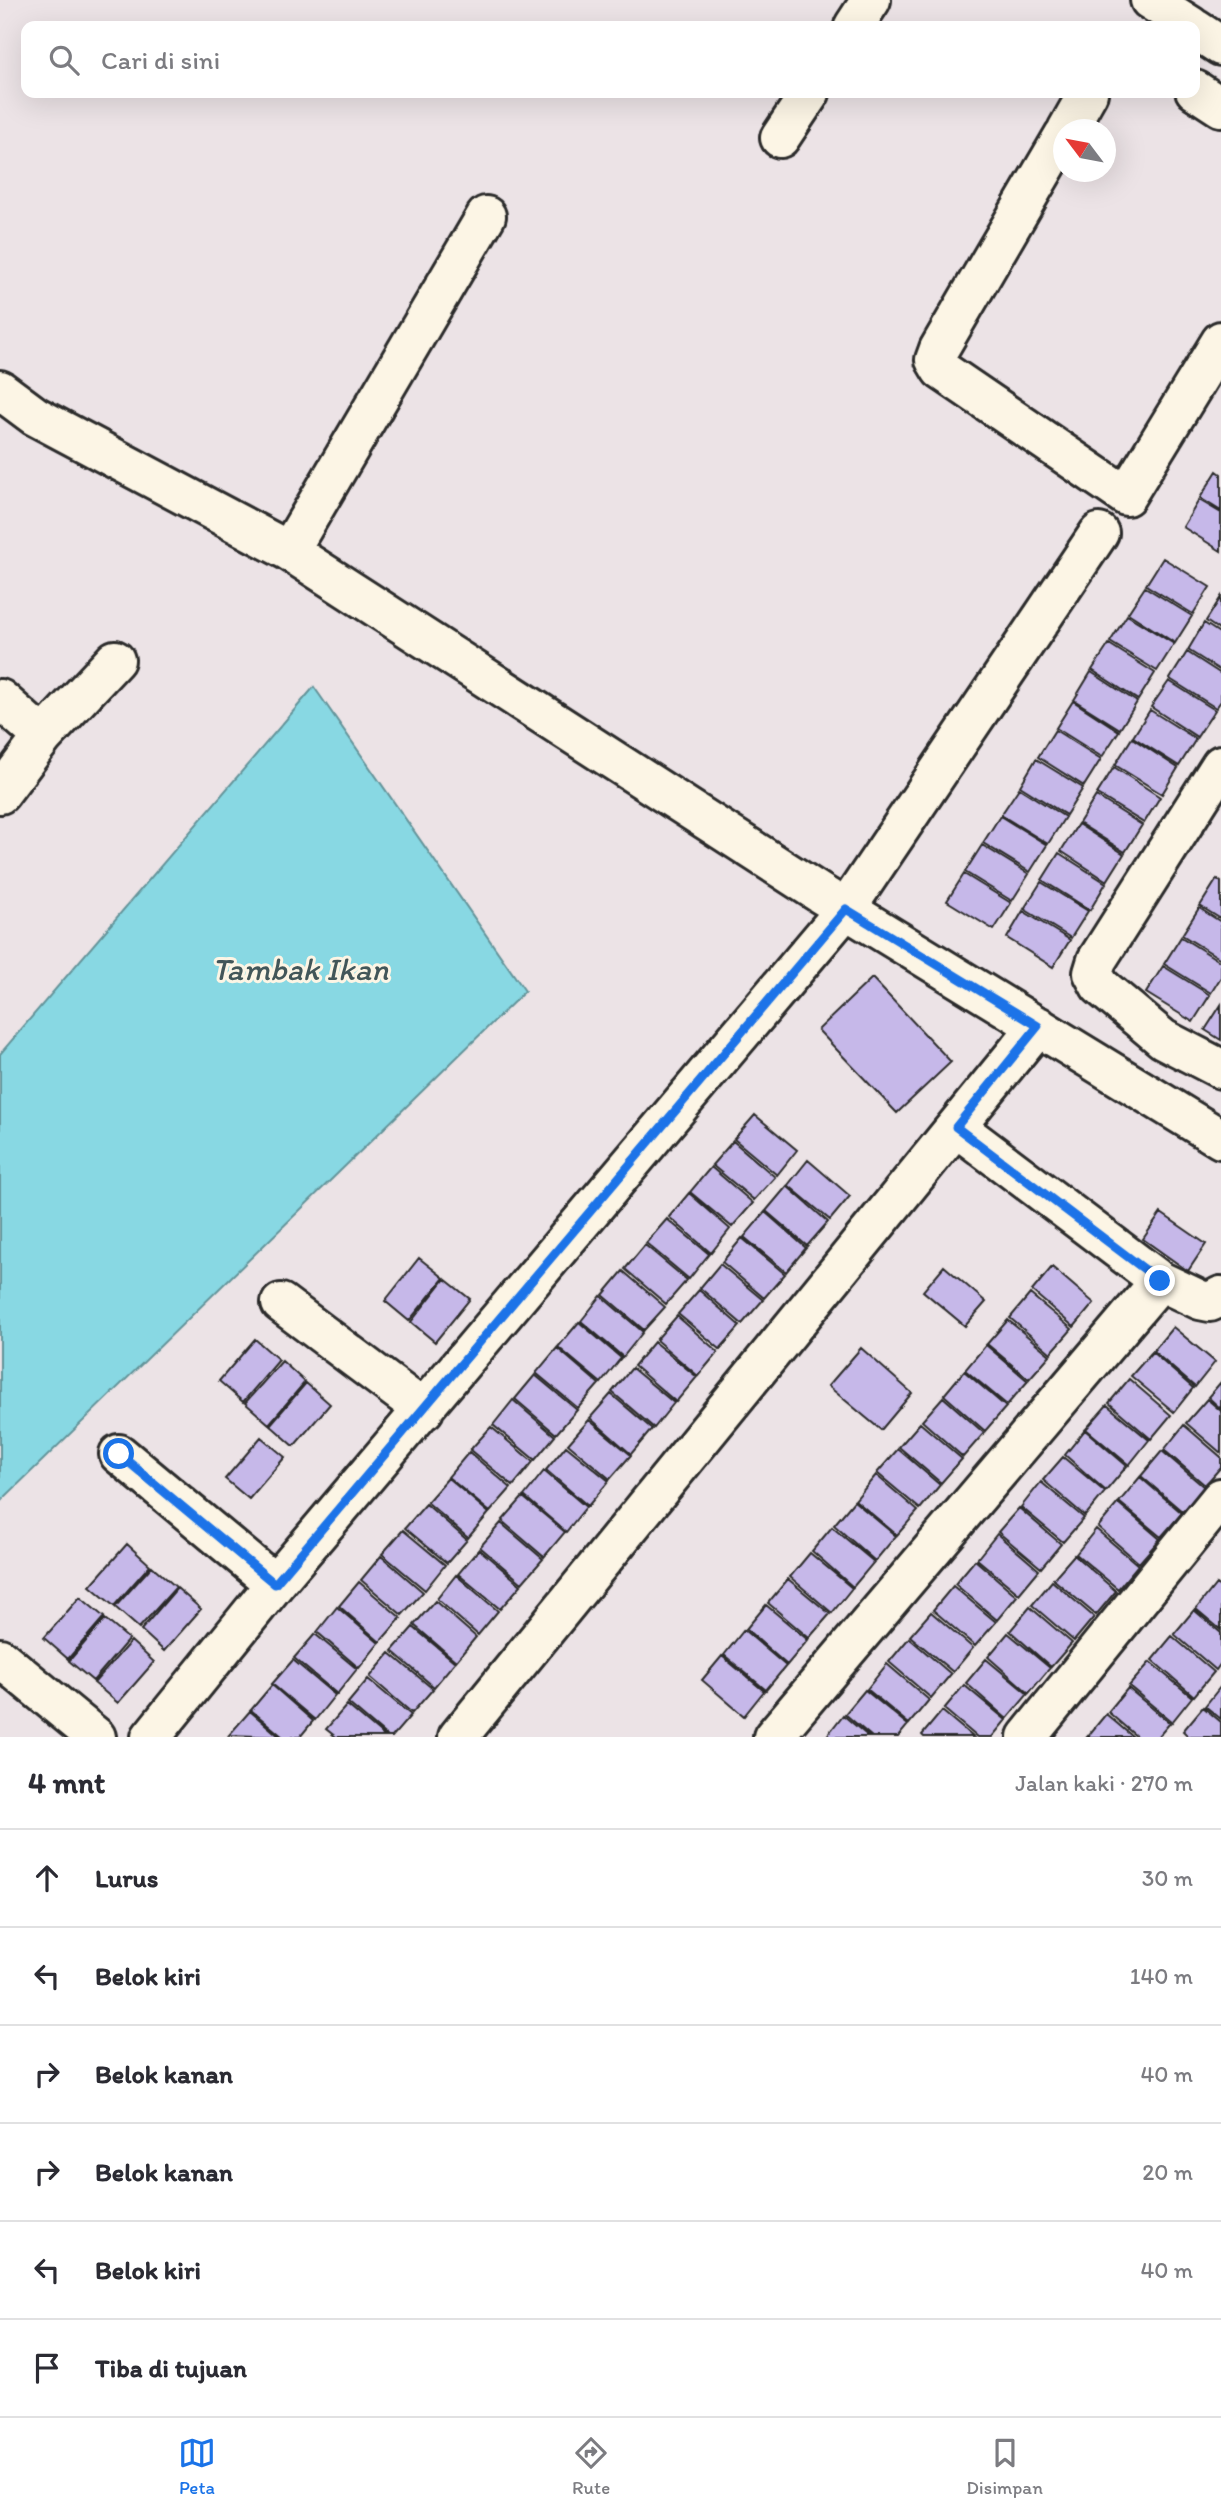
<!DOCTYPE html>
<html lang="id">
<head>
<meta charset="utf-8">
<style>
  :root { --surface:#fff; --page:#f7f7f7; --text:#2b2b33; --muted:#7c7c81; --line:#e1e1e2; --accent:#1a73e8 }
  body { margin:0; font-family:Itim,sans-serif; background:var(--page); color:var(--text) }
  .compass { position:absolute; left:1053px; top:119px; width:63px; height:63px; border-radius:50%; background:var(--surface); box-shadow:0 7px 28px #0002; rotate:302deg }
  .stop { position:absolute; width:21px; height:21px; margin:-16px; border:5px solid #1a73e8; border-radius:50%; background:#fff }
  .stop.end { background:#1a73e8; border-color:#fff; box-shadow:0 2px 7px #0008 }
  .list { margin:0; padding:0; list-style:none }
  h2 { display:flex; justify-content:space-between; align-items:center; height:91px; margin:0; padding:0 28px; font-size:30px }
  h2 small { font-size:23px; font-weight:400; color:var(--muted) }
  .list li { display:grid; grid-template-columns:46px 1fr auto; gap:21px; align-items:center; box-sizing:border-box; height:98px; padding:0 28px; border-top:2px solid var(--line) }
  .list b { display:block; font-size:26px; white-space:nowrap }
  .list em { font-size:23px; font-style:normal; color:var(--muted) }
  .icon { flex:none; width:38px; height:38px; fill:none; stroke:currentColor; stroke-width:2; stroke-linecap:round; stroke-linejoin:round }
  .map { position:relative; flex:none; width:1221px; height:1737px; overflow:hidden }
  .search { position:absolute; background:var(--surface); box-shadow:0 7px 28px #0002; left:21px; right:21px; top:21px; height:77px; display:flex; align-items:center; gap:18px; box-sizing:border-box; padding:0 24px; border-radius:14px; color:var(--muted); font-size:26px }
  .sheet { height:679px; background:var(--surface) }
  nav { display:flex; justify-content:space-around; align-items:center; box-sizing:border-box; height:98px; border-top:2px solid var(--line); background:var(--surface); font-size:19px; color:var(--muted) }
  nav a { display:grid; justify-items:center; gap:4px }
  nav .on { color:var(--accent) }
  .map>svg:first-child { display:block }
</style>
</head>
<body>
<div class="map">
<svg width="1221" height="1737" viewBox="0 0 1221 1737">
  <rect width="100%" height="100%" fill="#ece3e6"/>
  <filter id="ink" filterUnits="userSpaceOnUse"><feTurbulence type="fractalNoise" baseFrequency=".0143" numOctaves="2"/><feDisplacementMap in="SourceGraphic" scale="14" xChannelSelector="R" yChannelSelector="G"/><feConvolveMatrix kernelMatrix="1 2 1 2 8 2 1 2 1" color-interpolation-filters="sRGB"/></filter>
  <g filter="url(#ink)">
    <path fill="#88d8e3" stroke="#639399" stroke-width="2" d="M 314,687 L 525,991 L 0,1502 L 0,1054 Z"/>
    <path fill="#c6b8e9" stroke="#2b2b2b" stroke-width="2" d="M 1217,471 L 1221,474 L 1221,511 L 1200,498 Z
      M 1199,500 L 1221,513 L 1221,551 L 1183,527 Z
      M 1163,558 L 1210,587 L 1193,614 L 1146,585 Z
      M 1145,587 L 1192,616 L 1175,643 L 1128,613 Z
      M 1221,597 L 1221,631 L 1206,621 Z
      M 1127,615 L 1174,644 L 1157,671 L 1110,642 Z
      M 1204,623 L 1221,634 L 1221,671 L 1188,650 Z
      M 1109,644 L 1155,673 L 1138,700 L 1092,670 Z
      M 1187,652 L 1221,674 L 1221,701 L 1216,708 L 1170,679 Z
      M 1091,672 L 1137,702 L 1120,729 L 1074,700 Z
      M 1169,681 L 1215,710 L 1197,737 L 1151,707 Z
      M 1073,701 L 1119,731 L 1102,757 L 1056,728 Z
      M 1150,710 L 1196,739 L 1179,766 L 1133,737 Z
      M 1055,730 L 1101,759 L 1084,786 L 1038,757 Z
      M 1132,738 L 1178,768 L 1162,794 L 1115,765 Z
      M 1036,759 L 1083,788 L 1066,815 L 1020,786 Z
      M 1114,767 L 1160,797 L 1144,823 L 1097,794 Z
      M 1019,788 L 1065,817 L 1048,844 L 1001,815 Z
      M 1096,796 L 1142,825 L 1125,852 L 1079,823 Z
      M 1000,816 L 1047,845 L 1030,872 L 983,843 Z
      M 1078,824 L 1124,854 L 1107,881 L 1061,851 Z
      M 982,845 L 1029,874 L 1012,901 L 965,872 Z
      M 1059,853 L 1106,883 L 1090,910 L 1042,880 Z
      M 964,874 L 1011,903 L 994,930 L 947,901 Z
      M 1217,879 L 1221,882 L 1221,919 L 1200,906 Z
      M 1041,882 L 1088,911 L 1071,938 L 1024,909 Z
      M 1199,908 L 1221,922 L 1221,959 L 1182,935 Z
      M 1023,911 L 1070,940 L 1053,967 L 1007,938 Z
      M 1181,937 L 1221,962 L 1221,977 L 1211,993 L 1164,964 Z
      M 1163,966 L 1210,995 L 1193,1022 L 1146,993 Z
      M 872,978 L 951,1062 L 897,1113 L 818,1030 Z
      M 1221,1005 L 1221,1040 L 1205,1030 Z
      M 755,1115 L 797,1150 L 777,1175 L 734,1139 Z
      M 733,1141 L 775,1177 L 754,1200 L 712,1165 Z
      M 808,1160 L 850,1196 L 830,1220 L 788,1185 Z
      M 711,1167 L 753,1203 L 732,1227 L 690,1192 Z
      M 787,1186 L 828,1222 L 807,1246 L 766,1211 Z
      M 689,1193 L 730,1229 L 711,1253 L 669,1217 Z
      M 765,1212 L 806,1248 L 786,1272 L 744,1237 Z
      M 1161,1213 L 1206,1244 L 1188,1271 L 1143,1239 Z
      M 667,1219 L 709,1254 L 689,1279 L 646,1243 Z
      M 742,1238 L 785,1274 L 764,1298 L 722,1262 Z
      M 645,1245 L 687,1280 L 666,1304 L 625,1269 Z
      M 419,1258 L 444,1278 L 409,1321 L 385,1301 Z
      M 720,1264 L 763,1300 L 742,1324 L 700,1288 Z
      M 944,1266 L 986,1302 L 965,1326 L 923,1291 Z
      M 1052,1267 L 1094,1303 L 1074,1327 L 1032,1291 Z
      M 623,1271 L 665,1307 L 644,1330 L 603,1295 Z
      M 445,1279 L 470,1299 L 435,1342 L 411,1322 Z
      M 699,1290 L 740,1326 L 720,1349 L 678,1314 Z
      M 1030,1294 L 1072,1329 L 1051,1353 L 1010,1318 Z
      M 601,1296 L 643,1332 L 623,1357 L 581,1321 Z
      M 677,1316 L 718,1352 L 698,1376 L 656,1340 Z
      M 1008,1320 L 1050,1355 L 1029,1379 L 987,1344 Z
      M 579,1322 L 621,1358 L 601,1383 L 558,1347 Z
      M 1173,1327 L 1215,1362 L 1195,1387 L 1153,1351 Z
      M 255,1339 L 279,1360 L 243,1402 L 219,1381 Z
      M 654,1342 L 697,1377 L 676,1402 L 634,1366 Z
      M 986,1345 L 1028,1381 L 1007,1405 L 965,1370 Z
      M 557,1348 L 599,1384 L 578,1408 L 536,1373 Z
      M 861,1348 L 912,1393 L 881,1430 L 828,1386 Z
      M 1152,1352 L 1193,1388 L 1174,1412 L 1131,1376 Z
      M 282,1361 L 305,1382 L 269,1424 L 245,1403 Z
      M 632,1368 L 674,1403 L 654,1428 L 612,1392 Z
      M 964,1371 L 1006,1407 L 985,1431 L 944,1395 Z
      M 535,1375 L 577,1410 L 556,1434 L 515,1399 Z
      M 1129,1379 L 1171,1415 L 1151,1439 L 1109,1403 Z
      M 1221,1382 L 1221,1409 L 1208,1397 Z
      M 306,1383 L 330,1404 L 294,1446 L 270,1425 Z
      M 611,1394 L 652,1429 L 631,1454 L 590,1418 Z
      M 943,1397 L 984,1433 L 963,1457 L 922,1421 Z
      M 1207,1399 L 1221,1411 L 1221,1453 L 1186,1423 Z
      M 513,1400 L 555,1436 L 535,1460 L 493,1425 Z
      M 1107,1405 L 1149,1440 L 1129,1465 L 1086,1429 Z
      M 589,1420 L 631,1455 L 610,1479 L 568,1444 Z
      M 920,1423 L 962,1459 L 941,1483 L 899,1447 Z
      M 1184,1425 L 1221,1457 L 1221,1467 L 1205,1485 L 1164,1450 Z
      M 491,1427 L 533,1462 L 513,1486 L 470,1450 Z
      M 1085,1430 L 1127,1466 L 1106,1491 L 1065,1455 Z
      M 261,1437 L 285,1457 L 249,1499 L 225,1479 Z
      M 566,1446 L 609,1481 L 588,1506 L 546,1470 Z
      M 898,1449 L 940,1485 L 920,1509 L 877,1473 Z
      M 1162,1451 L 1204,1487 L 1183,1512 L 1141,1476 Z
      M 469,1452 L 511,1488 L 490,1512 L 448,1477 Z
      M 1063,1457 L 1105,1492 L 1085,1516 L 1043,1480 Z
      M 544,1471 L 586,1507 L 566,1532 L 524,1496 Z
      M 876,1475 L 918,1511 L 897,1535 L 855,1500 Z
      M 1140,1477 L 1182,1513 L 1161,1537 L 1119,1502 Z
      M 448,1478 L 489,1513 L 468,1538 L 427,1502 Z
      M 1041,1482 L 1084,1518 L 1063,1542 L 1021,1507 Z
      M 523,1497 L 565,1532 L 544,1557 L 502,1521 Z
      M 854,1501 L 896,1536 L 875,1561 L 834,1525 Z
      M 1118,1503 L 1160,1539 L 1139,1563 L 1098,1527 Z
      M 426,1504 L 467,1540 L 447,1563 L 405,1528 Z
      M 1019,1508 L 1061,1544 L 1041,1568 L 998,1532 Z
      M 501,1523 L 543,1559 L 522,1583 L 480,1547 Z
      M 832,1527 L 874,1562 L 853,1587 L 812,1551 Z
      M 1096,1529 L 1138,1565 L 1118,1589 L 1076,1554 Z
      M 403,1530 L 445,1565 L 425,1590 L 382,1554 Z
      M 997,1534 L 1039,1570 L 1019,1594 L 977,1559 Z
      M 127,1544 L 150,1565 L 114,1606 L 90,1586 Z
      M 479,1549 L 521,1585 L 500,1609 L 458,1574 Z
      M 810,1553 L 852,1588 L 832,1613 L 790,1577 Z
      M 1074,1555 L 1116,1591 L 1096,1615 L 1053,1579 Z
      M 381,1556 L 423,1592 L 402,1615 L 361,1580 Z
      M 975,1560 L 1017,1596 L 997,1620 L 955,1584 Z
      M 152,1566 L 176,1587 L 139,1628 L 115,1607 Z
      M 456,1575 L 498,1611 L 478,1635 L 437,1599 Z
      M 788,1579 L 830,1614 L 809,1638 L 768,1603 Z
      M 1052,1581 L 1094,1617 L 1074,1641 L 1032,1605 Z
      M 359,1582 L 401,1618 L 380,1642 L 339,1606 Z
      M 1216,1584 L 1221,1588 L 1221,1630 L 1196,1609 Z
      M 953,1586 L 996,1622 L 975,1646 L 933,1610 Z
      M 177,1588 L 201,1609 L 164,1651 L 141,1630 Z
      M 80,1597 L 104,1617 L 68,1659 L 44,1638 Z
      M 435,1601 L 476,1637 L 456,1661 L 414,1625 Z
      M 766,1605 L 808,1640 L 787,1665 L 746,1629 Z
      M 337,1607 L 379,1643 L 359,1668 L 317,1632 Z
      M 1030,1607 L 1072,1643 L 1051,1667 L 1010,1631 Z
      M 1194,1610 L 1221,1633 L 1221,1663 L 1216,1670 L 1174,1634 Z
      M 931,1612 L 973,1648 L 953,1672 L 910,1636 Z
      M 105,1619 L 129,1639 L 93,1681 L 69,1661 Z
      M 413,1627 L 455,1662 L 434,1687 L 392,1651 Z
      M 744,1630 L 786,1666 L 766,1690 L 724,1655 Z
      M 1008,1633 L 1050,1668 L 1029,1693 L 988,1657 Z
      M 315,1634 L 357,1669 L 337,1694 L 294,1658 Z
      M 1172,1636 L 1214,1672 L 1194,1696 L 1152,1660 Z
      M 909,1638 L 951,1674 L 931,1698 L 889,1662 Z
      M 131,1641 L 154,1662 L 118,1703 L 94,1683 Z
      M 390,1653 L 433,1689 L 412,1713 L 370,1677 Z
      M 722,1656 L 764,1691 L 744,1716 L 702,1680 Z
      M 986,1659 L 1028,1694 L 1007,1719 L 966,1683 Z
      M 293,1660 L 335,1695 L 315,1720 L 272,1684 Z
      M 1150,1662 L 1192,1697 L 1172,1722 L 1129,1686 Z
      M 887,1664 L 929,1700 L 909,1724 L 867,1689 Z
      M 368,1679 L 411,1715 L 392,1737 L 388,1737 L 348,1703 Z
      M 272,1685 L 313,1721 L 300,1737 L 283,1737 L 251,1710 Z
      M 964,1685 L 1006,1720 L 992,1737 L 977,1737 L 944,1709 Z
      M 1221,1686 L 1221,1719 L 1205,1706 Z
      M 1128,1688 L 1170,1723 L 1158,1737 L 1137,1737 L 1108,1712 Z
      M 865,1690 L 908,1725 L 898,1737 L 872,1737 L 845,1714 Z
      M 347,1705 L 385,1737 L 336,1737 L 326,1729 Z
      M 1203,1707 L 1221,1722 L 1221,1737 L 1189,1737 L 1183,1731 Z
      M 250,1711 L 280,1737 L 229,1735 Z
      M 942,1711 L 973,1737 L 924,1737 L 922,1735 Z
      M 1106,1714 L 1133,1737 L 1087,1737 Z
      M 843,1715 L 869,1737 L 826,1737 Z"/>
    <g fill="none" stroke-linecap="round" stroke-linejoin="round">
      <defs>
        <path id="minor" d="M 1150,0 L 1191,26
          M 854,26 L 871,0
          M 1195,29 L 1221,46
          M 1195,90 L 1221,107
          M 1067,130 L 1088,93
          M 1064,135 L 939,349 L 935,360 L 941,370 L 1126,496 L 1221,341
          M 780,138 L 810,93
          M 0,390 L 35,416 L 289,551 L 821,894 L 1221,1139
          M 289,551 L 486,216
          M 0,699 L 43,737 L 0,794
          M 43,737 L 115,660
          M 1221,765 L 1097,960 L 1093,973 L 1100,986 L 1163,1039 L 1221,1069
          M 956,1127 L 1160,1281 L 1200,1300 L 1210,1302 L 1221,1296
          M 281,1303 L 424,1410
          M 119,1454 L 275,1584
          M 0,1658 L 96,1737
          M 151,1737 L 275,1584 L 846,909 L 1099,533
          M 458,1737 L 1038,1026
          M 773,1737 L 1160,1281
          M 1027,1737 L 1221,1498"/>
      </defs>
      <use href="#minor" stroke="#2b2b2b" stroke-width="44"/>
      <use href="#minor" stroke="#fcf5e5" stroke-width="38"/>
    </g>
  </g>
  <g fill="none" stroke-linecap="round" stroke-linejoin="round" filter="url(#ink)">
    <path stroke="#1a73e8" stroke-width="9" d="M 119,1454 L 275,1584 L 846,909 L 1038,1026 L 956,1127 L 1160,1281"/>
  </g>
  <g text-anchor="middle" stroke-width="6" stroke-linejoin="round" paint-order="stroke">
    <g font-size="32" font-style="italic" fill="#425659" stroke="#fcf5e5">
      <text x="300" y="980">Tambak Ikan</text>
    </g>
  </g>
</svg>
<svg class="compass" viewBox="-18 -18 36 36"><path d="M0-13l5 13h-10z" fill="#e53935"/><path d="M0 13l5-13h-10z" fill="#7c7c81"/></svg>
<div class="stop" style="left:119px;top:1454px"></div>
<div class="stop end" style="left:1160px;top:1281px"></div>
<div class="search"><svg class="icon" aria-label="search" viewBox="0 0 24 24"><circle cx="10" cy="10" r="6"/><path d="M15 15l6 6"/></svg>Cari di sini</div>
</div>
<section class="sheet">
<h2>4 mnt<small>Jalan kaki · 270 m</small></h2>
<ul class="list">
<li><svg class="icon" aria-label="ahead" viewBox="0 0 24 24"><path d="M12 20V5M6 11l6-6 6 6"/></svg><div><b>Lurus</b></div><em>30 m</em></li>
<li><svg class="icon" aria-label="left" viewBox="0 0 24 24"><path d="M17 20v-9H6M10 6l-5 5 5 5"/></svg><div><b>Belok kiri</b></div><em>140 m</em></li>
<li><svg class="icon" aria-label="right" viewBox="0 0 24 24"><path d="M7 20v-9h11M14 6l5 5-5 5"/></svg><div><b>Belok kanan</b></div><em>40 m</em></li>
<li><svg class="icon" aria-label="right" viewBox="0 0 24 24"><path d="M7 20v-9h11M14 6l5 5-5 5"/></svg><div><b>Belok kanan</b></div><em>20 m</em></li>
<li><svg class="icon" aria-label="left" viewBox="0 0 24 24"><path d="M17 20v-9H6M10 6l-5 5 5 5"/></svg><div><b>Belok kiri</b></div><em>40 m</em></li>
<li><svg class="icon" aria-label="arrive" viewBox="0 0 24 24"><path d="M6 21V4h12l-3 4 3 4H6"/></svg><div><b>Tiba di tujuan</b></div></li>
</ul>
</section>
<nav>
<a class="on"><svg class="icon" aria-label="map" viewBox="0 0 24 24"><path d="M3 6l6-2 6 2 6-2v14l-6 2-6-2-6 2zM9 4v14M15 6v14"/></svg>Peta</a>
<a><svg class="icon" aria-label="directions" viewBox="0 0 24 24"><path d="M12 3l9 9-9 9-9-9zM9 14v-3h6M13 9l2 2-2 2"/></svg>Rute</a>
<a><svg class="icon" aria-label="saved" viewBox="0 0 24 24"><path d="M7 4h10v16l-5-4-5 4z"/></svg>Disimpan</a>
</nav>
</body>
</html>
